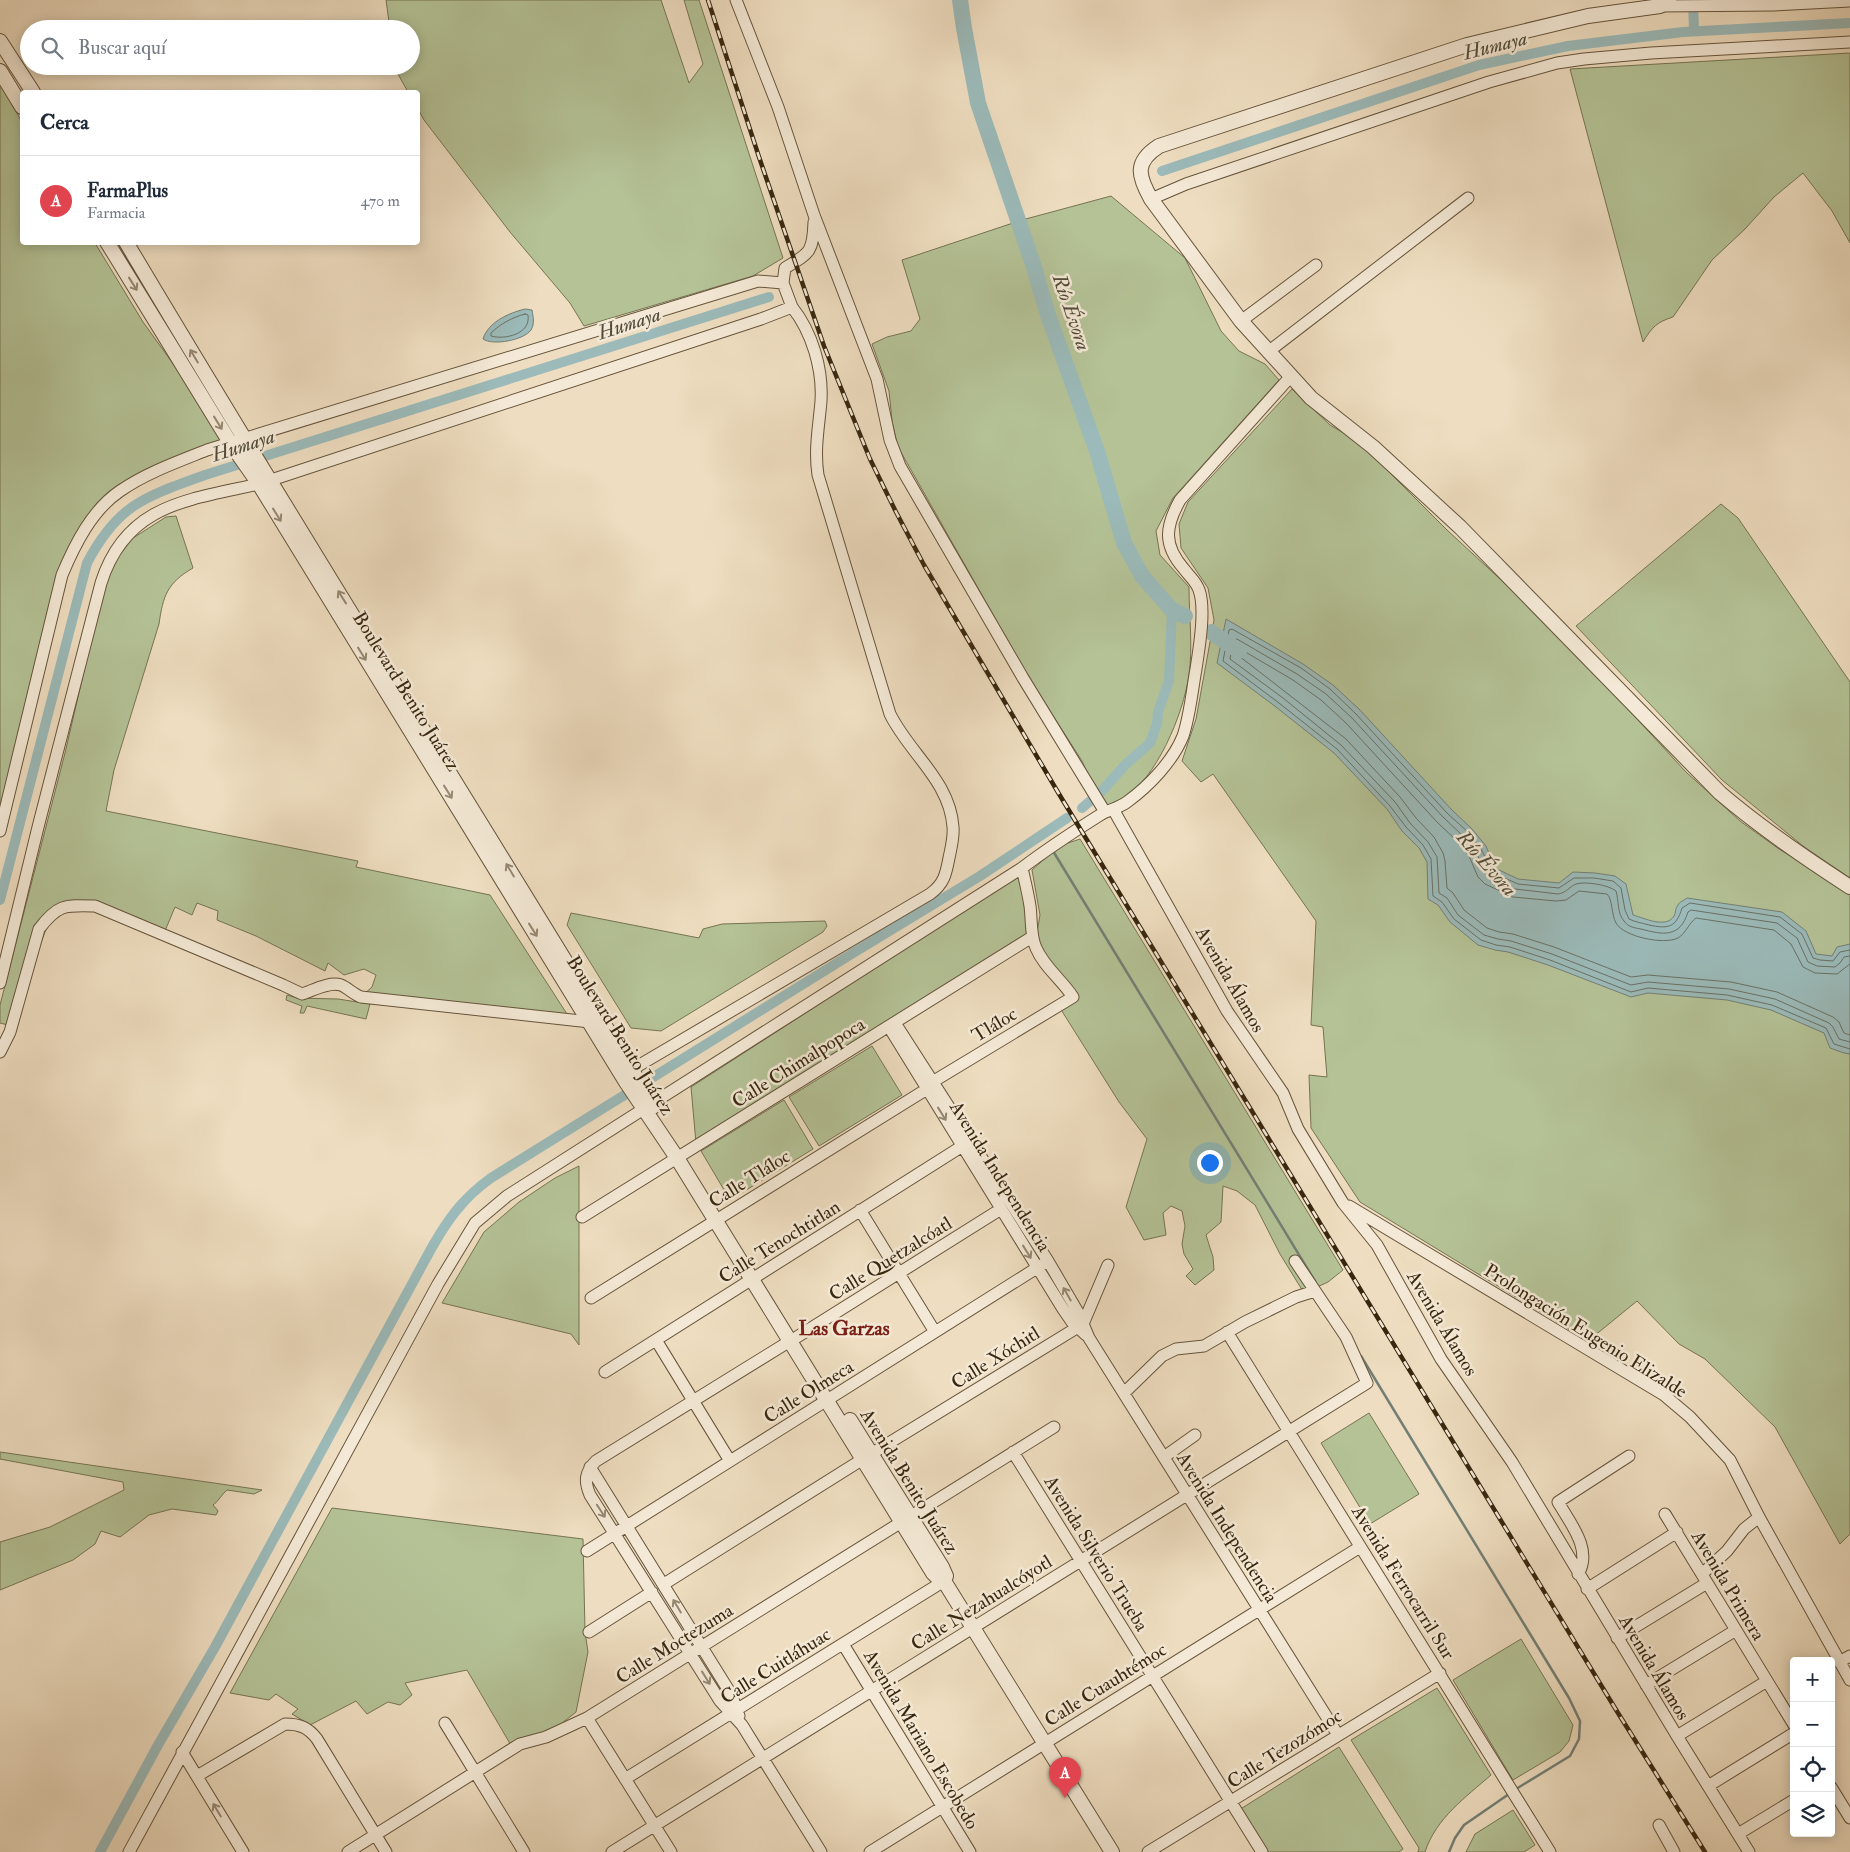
<!DOCTYPE html>
<html lang="es">
<head>
<meta charset="utf-8">
<style>
  :root { --surface:#fff; --page:#f2f2f3; --text:#1f2937; --muted:#747a83; --line:#e0e1e3; --accent:#2563eb }
  body { margin:0; font-family:"IM FELL Double Pica",serif; background:var(--page); color:var(--text) }
  .controls { position:absolute; right:15px; bottom:15px; display:grid; overflow:hidden; border-radius:5px; box-shadow:0 2px 12px #0003 }
  .controls button { width:45px; height:45px; display:grid; place-items:center; padding:0; border:0; border-bottom:1px solid var(--line); background:var(--surface); color:var(--text); font:25px sans-serif }
  .you { position:absolute; left:1209px; top:1162px; width:18px; height:18px; margin:-12px; border:4px solid #fff; border-radius:50%; background:#1a73e8; box-shadow:0 0 0 8px #1a73e833 }
  .badge { display:grid; place-items:center; width:32px; height:32px; border-radius:50%; background:var(--accent); color:#fff; font-size:16px; font-weight:700 }
  .pin { position:absolute; translate:-50% -41px; filter:drop-shadow(0 1px 2px #0008) }
  .pin::after { content:''; position:absolute; top:26px; width:18px; height:15px; background:inherit; clip-path:polygon(0 0,100% 0,50% 100%) }
  .list { margin:0; padding:0; list-style:none }
  h2 { display:flex; justify-content:space-between; align-items:center; height:65px; margin:0; padding:0 20px; font-size:21px }
  h2 small { font-size:16px; font-weight:400; color:var(--muted) }
  .list li { display:grid; grid-template-columns:32px 1fr auto; gap:15px; align-items:center; box-sizing:border-box; height:90px; padding:0 20px; border-top:1px solid var(--line) }
  .list b { display:block; font-size:19px; white-space:nowrap }
  .list p { margin:0; font-size:16px; white-space:nowrap; color:var(--muted) }
  .list em { font-size:16px; font-style:normal; color:var(--muted) }
  .icon { flex:none; width:28px; height:28px; fill:none; stroke:currentColor; stroke-width:2; stroke-linecap:round; stroke-linejoin:round }
  .map { position:relative; flex:none; width:1850px; height:1852px; overflow:hidden }
  .search { position:absolute; background:var(--surface); box-shadow:0 2px 12px #0003; left:20px; top:20px; width:400px; height:55px; display:flex; align-items:center; gap:12px; box-sizing:border-box; padding:0 18px; border-radius:28px; color:var(--muted); font-size:19px }
  .panel { position:absolute; background:var(--surface); box-shadow:0 2px 12px #0003; left:20px; top:90px; width:400px; height:155px; border-radius:5px }
  .map>svg:first-child { display:block }
</style>
</head>
<body>
<div class="map">
<svg width="1850" height="1852" viewBox="0 0 1850 1852">
  <rect width="100%" height="100%" fill="#eeddc0"/>
  <filter id="stains"><feTurbulence type="fractalNoise" baseFrequency=".004" numOctaves="4"/><feColorMatrix values="0 0 0 0 .2 0 0 0 0 .09 0 0 0 0 .02 0 0 0 .5 -.17"/></filter>
  <radialGradient id="worn" r=".72"><stop offset=".6" stop-color="#630" stop-opacity="0"/><stop offset="1" stop-color="#630" stop-opacity=".3"/></radialGradient>
  <path fill="#b4c296" stroke="#767452" d="M 386,0 L 661,0 L 689,83 L 703,64 L 684,0 L 699,0 L 783,258 L 753,276 L 584,326 L 570,303 L 510,232 L 424,120 L 418,109 L 418,92 L 408,92 L 398,74 L 396,66 L 411,66 L 411,29 L 390,29 Z
    M 1850,53 L 1850,243 L 1832,211 L 1803,173 L 1774,197 L 1745,229 L 1712,260 L 1673,317 C 1657,322 1652,327 1643,342 L 1570,69 Z
    M 0,84 L 22,122 L 22,242 L 95,243 L 143,322 L 230,443 L 119,491 L 70,552 L 0,826 Z
    M 1111,196 L 1185,258 L 1221,331 L 1239,351 L 1265,364 L 1279,380 L 1173,498 L 1156,531 L 1160,555 L 1189,587 C 1189,615 1193,647 1189,675 C 1183,715 1157,778 1122,800 C 1117,803 1112,804 1107,806 L 1094,787 L 1082,761 L 1029,678 L 898,447 L 892,421 L 889,391 L 872,344 L 887,337 L 911,331 L 920,319 L 902,260 L 1022,220 Z
    M 1292,389 L 1330,425 L 1352,438 L 1368,451 L 1447,530 L 1553,628 L 1686,772 L 1740,821 L 1779,849 L 1850,893 L 1850,1534 L 1840,1544 L 1775,1427 L 1705,1359 L 1679,1344 L 1637,1301 L 1588,1341 L 1360,1202 L 1311,1128 L 1309,1075 L 1327,1077 L 1323,1027 L 1311,1025 L 1316,921 L 1213,774 L 1201,782 L 1182,761 L 1196,719 L 1214,620 L 1208,588 L 1181,548 L 1179,524 L 1188,502 Z
    M 1721,504 L 1738,518 L 1850,682 L 1850,878 L 1803,846 L 1722,780 L 1576,626 Z
    M 176,516 L 193,568 C 167,583 163,596 159,624 L 114,770 L 106,811 L 358,861 L 356,867 L 490,895 L 567,1014 L 363,995 L 372,987 L 376,975 L 364,969 L 344,975 L 328,963 L 325,971 L 256,936 L 217,920 L 218,911 L 197,903 L 192,915 L 175,907 L 162,938 L 98,909 L 53,912 L 8,1025 L 0,1023 L 0,1005 L 65,753 L 104,585 L 117,558 L 133,538 L 166,517 Z
    M 1080,839 L 1343,1270 L 1328,1282 L 1304,1293 L 1280,1254 L 1255,1205 L 1237,1191 L 1223,1186 L 1221,1222 L 1206,1235 L 1213,1257 L 1214,1270 L 1195,1285 L 1186,1276 L 1193,1269 L 1184,1254 L 1182,1244 L 1185,1226 L 1182,1211 L 1171,1206 L 1163,1213 L 1166,1235 L 1144,1240 L 1126,1207 L 1147,1139 L 1119,1102 L 1060,1008 L 1077,999 L 1053,967 L 1036,938 L 1040,915 L 1032,870 L 1059,846 Z
    M 1021,874 L 1029,912 L 1026,935 L 696,1143 L 691,1087 Z
    M 571,913 L 699,938 L 703,929 L 722,924 L 825,921 L 827,926 L 823,932 L 661,1031 L 631,1028 L 567,925 Z
    M 287,995 L 297,998 L 338,999 L 370,1004 L 366,1019 L 307,1006 L 304,1013 L 300,1013 L 302,1006 L 286,1000 Z
    M 872,1046 L 902,1095 L 819,1146 L 789,1097 Z
    M 784,1100 L 813,1149 L 730,1200 L 701,1151 Z
    M 579,1166 L 579,1345 L 571,1334 L 442,1303 L 484,1232 L 519,1202 L 555,1178 Z
    M 1369,1413 L 1419,1494 L 1370,1524 L 1321,1443 Z
    M 0,1452 L 262,1490 L 254,1494 L 227,1490 C 221,1495 219,1501 213,1505 L 218,1511 L 216,1515 L 172,1509 L 149,1515 L 120,1537 L 101,1531 L 95,1544 L 73,1560 L 0,1590 L 0,1542 L 50,1527 L 124,1490 L 123,1482 L 0,1459 Z
    M 332,1508 L 583,1539 L 585,1632 L 588,1652 L 576,1712 L 552,1731 L 512,1747 L 467,1670 L 405,1683 L 412,1695 L 400,1705 L 388,1702 L 367,1714 L 356,1701 L 310,1725 L 292,1714 L 298,1709 L 276,1694 L 269,1700 L 230,1693 Z
    M 1521,1639 L 1573,1725 L 1569,1741 L 1560,1752 L 1513,1780 L 1453,1680 Z
    M 1437,1688 L 1491,1775 C 1466,1797 1436,1818 1425,1852 L 1418,1852 L 1419,1848 L 1351,1740 Z
    M 1339,1747 L 1403,1849 L 1399,1852 L 1266,1852 L 1239,1810 Z
    M 1513,1810 L 1535,1845 L 1524,1852 L 1466,1852 L 1475,1834 Z"/>
  <path fill="#9bbab9" stroke="#737f75" d="M 525,309 L 532,310 C 533,316 535,324 531,330 C 524,340 493,346 483,339 C 488,322 509,313 525,309 Z
    M 1226,619 L 1303,664 L 1333,685 L 1360,710 L 1451,809 L 1472,829 L 1486,846 L 1495,868 L 1518,879 L 1559,883 L 1573,872 L 1595,873 L 1615,876 L 1626,884 L 1633,915 C 1644,918 1666,929 1674,916 C 1676,913 1675,908 1678,905 C 1679,902 1685,900 1687,898 L 1782,912 L 1806,931 L 1816,954 L 1832,956 L 1837,947 L 1850,944 L 1850,1054 L 1844,1053 L 1830,1048 L 1824,1033 L 1771,1010 L 1727,1000 L 1648,993 L 1631,997 L 1548,965 L 1508,952 L 1495,950 L 1478,945 L 1450,922 L 1438,905 L 1428,899 L 1427,862 L 1419,848 L 1402,831 L 1387,809 L 1334,753 L 1276,707 L 1217,663 Z"/>
  <g fill="none" stroke-linecap="round" stroke-linejoin="round">
    <path stroke="#6a7064" stroke-width="1" d="M 525,314 L 528,315 C 531,334 505,340 491,336 L 491,333 C 500,324 513,317 525,314 Z
      M 1850,950 L 1840,952 L 1833,961 L 1820,960 L 1813,958 L 1802,934 L 1780,917 L 1690,903 L 1682,908 C 1676,928 1668,929 1649,925 C 1642,923 1635,922 1629,919 L 1625,910 L 1621,888 L 1613,881 L 1594,878 L 1574,878 L 1559,888 L 1518,884 L 1493,873 L 1481,849 L 1469,833 L 1447,813 L 1356,714 L 1330,689 L 1301,668 L 1232,629 L 1229,630 L 1223,661 L 1279,703 L 1337,749 L 1390,806 L 1406,827 L 1423,845 L 1431,859 L 1433,896 L 1442,902 L 1454,919 L 1481,940 L 1496,945 L 1510,947 L 1550,960 L 1631,992 L 1648,988 L 1727,995 L 1772,1005 L 1826,1028 L 1834,1044 L 1850,1049
      M 1850,956 L 1844,957 L 1840,963 L 1835,967 L 1817,966 L 1808,962 L 1797,938 L 1777,923 L 1691,910 L 1688,912 C 1680,938 1663,935 1641,929 C 1635,928 1628,927 1624,921 C 1617,913 1619,901 1616,891 C 1609,885 1585,881 1576,884 C 1569,887 1566,893 1558,894 L 1515,889 L 1488,877 L 1476,852 L 1464,837 L 1443,817 L 1352,718 L 1326,694 L 1297,674 L 1237,639 L 1233,640 L 1230,659 L 1283,698 L 1341,745 L 1395,802 L 1410,823 L 1428,842 L 1437,857 L 1439,893 L 1447,898 L 1458,915 L 1484,935 L 1498,939 L 1511,941 L 1552,954 L 1631,985 L 1648,982 L 1729,989 L 1775,999 L 1829,1023 L 1833,1027 L 1839,1039 L 1850,1042
      M 1850,964 L 1837,974 L 1815,973 L 1803,967 L 1791,944 L 1774,930 L 1696,918 C 1689,923 1686,933 1678,938 C 1664,945 1624,937 1616,923 C 1611,914 1613,900 1607,894 L 1579,891 L 1566,900 L 1556,901 L 1513,897 L 1485,884 L 1478,877 L 1469,856 L 1458,842 L 1437,822 L 1346,723 L 1321,700 L 1293,680 L 1242,650 L 1239,651 L 1239,656 L 1346,739 L 1400,797 L 1416,818 L 1434,837 L 1443,853 L 1445,861 L 1447,888 L 1453,893 L 1464,910 L 1487,928 L 1499,932 L 1513,934 L 1554,947 L 1631,977 L 1648,975 L 1731,982 L 1777,992 L 1833,1017 L 1839,1022 L 1844,1033 L 1850,1035"/>
    <path stroke="#737f75" stroke-width="2.5" d="M 1053,851 L 1315,1281
      M 1361,1356 L 1569,1698 L 1580,1721 L 1579,1739 L 1570,1756 L 1516,1789
      M 1449,1852 L 1455,1838 L 1464,1825 L 1509,1794"/>
    <path stroke="#9bbab9" stroke-width="10" d="M 1693,0 L 1694,31
      M 1162,171 L 1479,65 L 1568,46 L 1683,32 L 1850,23
      M 1082,808 L 1102,791 L 1125,765 L 1150,743 L 1157,724 L 1158,712 L 1169,681 L 1172,610
      M 0,900 L 87,563 C 118,504 145,497 205,475 L 769,297
      M 100,1852 L 158,1745 L 215,1647 L 431,1249 C 448,1219 463,1198 491,1178 L 853,953 L 980,876 L 1067,818"/>
    <path stroke="#9bbab9" stroke-width="16" d="M 960,0 L 964,28 L 978,103 L 1033,264 L 1048,315 L 1097,451 L 1124,543 L 1142,576 L 1172,610 L 1185,616
      M 1211,632 L 1239,651"/>
    <defs>
      <path id="minor" d="M 736,0 L 778,107 L 814,215 L 877,379 L 890,440 L 900,466 L 1023,678 L 1105,812
        M 1660,6 L 1774,5 L 1850,1
        M 1151,199 L 1186,184 L 1489,82 L 1557,63 L 1584,59 L 1651,53 L 1850,42
        M 783,283 L 785,268 C 810,253 813,252 814,222
        M 1241,321 L 1316,265
        M 1268,352 L 1468,198
        M 1113,809 L 1227,1011 L 1283,1093 L 1298,1129 L 1343,1203 L 1377,1245 L 1441,1359 L 1512,1462 L 1677,1736 L 1749,1852
        M 0,831 L 62,575 C 75,544 92,510 120,491 C 146,473 177,462 207,450 L 758,281 L 783,283 L 792,307 L 761,319 L 259,484 C 188,500 126,504 101,583 L 38,827 L 0,983
        M 895,1023 L 1048,1261 L 1079,1314 L 1089,1338 L 1338,1735
        M 889,1027 L 1063,1309 L 1072,1322 L 1086,1335
        M 0,1052 L 10,1032 L 39,929 C 58,904 65,905 95,906 L 283,985 L 302,994 C 312,991 329,981 341,985 C 348,988 353,994 361,997 L 590,1022
        M 626,1073 L 930,894 C 944,884 946,874 949,858 C 951,848 954,837 953,827 C 950,781 909,753 890,714 L 818,475 C 814,449 819,426 821,401 C 823,369 812,332 792,307
        M 934,1081 L 1073,997 C 1062,980 1044,967 1036,948 C 1030,935 1032,920 1030,906 C 1028,893 1025,881 1022,868
        M 1349,1206 L 1664,1395 L 1690,1417 L 1730,1460 L 1759,1517 L 1850,1680
        M 860,1210 L 935,1332
        M 582,1217 L 1032,937
        M 591,1298 L 927,1089
        M 1227,1332 L 1550,1852
        M 797,1337 L 1001,1209
        M 656,1340 L 730,1461
        M 790,1341 L 596,1461 C 585,1472 584,1481 590,1495 L 720,1701 L 742,1725 L 821,1852
        M 605,1372 L 972,1140
        M 1124,1393 L 1162,1356 L 1176,1349 L 1204,1346 L 1245,1322 L 1296,1297 L 1315,1291
        M 1013,1452 L 1262,1852
        M 871,1454 L 1083,1324 L 1108,1265
        M 1164,1457 L 1195,1435
        M 590,1467 L 731,1694 L 739,1716
        M 1665,1514 L 1794,1725
        M 587,1551 L 1048,1261
        M 1578,1574 C 1593,1550 1570,1523 1558,1502 L 1629,1456
        M 1702,1574 L 1727,1551 L 1744,1529 L 1759,1517
        M 664,1584 L 863,1459
        M 1587,1589 L 1677,1532
        M 589,1632 L 652,1592
        M 1617,1638 L 1707,1583
        M 843,1644 L 970,1852
        M 1839,1662 L 1850,1656
        M 1646,1685 L 1736,1630
        M 587,1718 L 671,1852
        M 445,1723 L 524,1852
        M 1677,1736 L 1767,1681
        M 182,1752 L 243,1852
        M 197,1776 L 285,1724 C 299,1724 308,1727 317,1739 L 386,1852
        M 625,1779 L 944,1581
        M 1708,1786 L 1794,1733
        M 1831,1787 L 1850,1818
        M 1659,1825 L 1674,1852
        M 1738,1834 L 1794,1800
        M 129,1852 L 438,1284 L 475,1223 L 507,1196 L 1022,868 C 1047,849 1073,832 1100,815 C 1108,810 1119,808 1127,802 C 1149,786 1173,761 1183,736 C 1190,715 1192,691 1196,669 C 1199,649 1206,609 1199,590 C 1196,581 1189,576 1184,569 C 1163,545 1165,527 1180,500 L 1291,376
        M 348,1852 L 520,1744 L 546,1737 L 587,1718 L 1054,1427
        M 612,1852 L 1367,1383 L 1346,1337 L 1295,1261
        M 870,1852 L 1360,1547
        M 1148,1852 L 1440,1673"/>
      <path id="tertiary" d="M 1669,0 L 1660,6 L 1588,16 L 1467,45 L 1159,146 C 1134,162 1138,176 1151,199 L 1241,321 L 1311,398 L 1373,447 L 1460,527 L 1720,793 C 1761,828 1805,858 1850,887
        M 0,41 L 33,92
        M 0,71 L 22,107
        M 107,242 L 231,444 L 259,484 L 626,1082 L 677,1158 L 933,1573 L 940,1580 L 944,1581
        M 126,242 C 291,520 464,794 632,1070 L 653,1107
        M 850,1420 L 942,1567 L 946,1576 L 944,1581
        M 944,1581 L 1112,1852"/>
    </defs>
    <use href="#minor" stroke="#66543b" stroke-width="13"/>
    <use href="#tertiary" stroke="#66543b" stroke-width="16"/>
    <use href="#minor" stroke="#f4e9d6" stroke-width="11"/>
    <use href="#tertiary" stroke="#f4e9d6" stroke-width="14"/>
    <defs>
      <path id="rail" d="M 708,0 L 759,157 L 824,346 L 870,459 L 896,512 L 924,565 L 1059,794 L 1618,1713 L 1705,1852"/>
    </defs>
    <use href="#rail" stroke="#38270f" stroke-width="4.5"/>
    <use href="#rail" stroke="#f4e9d6" stroke-width="2.5" stroke-dasharray="8" stroke-linecap="butt"/>
  </g>
  <defs><path id="oneway-shaft" d="M-6 0H5M1.5-3L5.5 0L1.5 3" fill="none" stroke-width="1.6" stroke-linecap="round" stroke-linejoin="round" transform="scale(1.25)"/></defs>
  <g stroke="#968872">
    <use href="#oneway-shaft" transform="translate(133 284) rotate(58)"/>
    <use href="#oneway-shaft" transform="translate(194 356) rotate(-121)"/>
    <use href="#oneway-shaft" transform="translate(218 423) rotate(58)"/>
    <use href="#oneway-shaft" transform="translate(277 515) rotate(58)"/>
    <use href="#oneway-shaft" transform="translate(342 597) rotate(-122)"/>
    <use href="#oneway-shaft" transform="translate(362 654) rotate(58)"/>
    <use href="#oneway-shaft" transform="translate(448 792) rotate(58)"/>
    <use href="#oneway-shaft" transform="translate(510 870) rotate(-121)"/>
    <use href="#oneway-shaft" transform="translate(533 930) rotate(58)"/>
    <use href="#oneway-shaft" transform="translate(942 1114) rotate(58)"/>
    <use href="#oneway-shaft" transform="translate(1027 1252) rotate(58)"/>
    <use href="#oneway-shaft" transform="translate(1067 1294) rotate(-120)"/>
    <use href="#oneway-shaft" transform="translate(601 1511) rotate(57)"/>
    <use href="#oneway-shaft" transform="translate(677 1606) rotate(-121)"/>
    <use href="#oneway-shaft" transform="translate(706 1678) rotate(58)"/>
    <use href="#oneway-shaft" transform="translate(217 1810) rotate(-121)"/>
  </g>
  <g text-anchor="middle" stroke-width="5" stroke-linejoin="round" paint-order="stroke">
    <g font-size="19" fill="#38270f" stroke="#f4e9d6">
      <text transform="translate(407 691) rotate(58)" y="7">Boulevard Benito Juárez</text>
      <text transform="translate(1231 979) rotate(60)" y="7">Avenida Álamos</text>
      <text transform="translate(994 1024) rotate(-31)" y="7">Tláloc</text>
      <text transform="translate(621 1035) rotate(58)" y="7">Boulevard Benito Juárez</text>
      <text transform="translate(798 1062) rotate(-32)" y="7">Calle Chimalpopoca</text>
      <text transform="translate(1001 1176) rotate(58)" y="7">Avenida Independencia</text>
      <text transform="translate(749 1178) rotate(-32)" y="7">Calle Tláloc</text>
      <text transform="translate(779 1241) rotate(-32)" y="7">Calle Tenochtitlan</text>
      <text transform="translate(890 1258) rotate(-32)" y="7">Calle Quetzalcóatl</text>
      <text transform="translate(1443 1323) rotate(59)" y="7">Avenida Álamos</text>
      <text transform="translate(1586 1330) rotate(32)" y="7">Prolongación Eugenio Elizalde</text>
      <text transform="translate(995 1357) rotate(-32)" y="7">Calle Xóchitl</text>
      <text transform="translate(808 1391) rotate(-32)" y="7">Calle Olmeca</text>
      <text transform="translate(910 1481) rotate(58)" y="7">Avenida Benito Juárez</text>
      <text transform="translate(1228 1527) rotate(58)" y="7">Avenida Independencia</text>
      <text transform="translate(1097 1553) rotate(58)" y="7">Avenida Silverio Trueba</text>
      <text transform="translate(1404 1582) rotate(58)" y="7">Avenida Ferrocarril Sur</text>
      <text transform="translate(1729 1585) rotate(59)" y="7">Avenida Primera</text>
      <text transform="translate(981 1602) rotate(-32)" y="7">Calle Nezahualcóyotl</text>
      <text transform="translate(674 1643) rotate(-32)" y="7">Calle Moctezuma</text>
      <text transform="translate(775 1665) rotate(-32)" y="7">Calle Cuitláhuac</text>
      <text transform="translate(1655 1667) rotate(59)" y="7">Avenida Álamos</text>
      <text transform="translate(1105 1684) rotate(-32)" y="7">Calle Cuauhtémoc</text>
      <text transform="translate(922 1739) rotate(59)" y="7">Avenida Mariano Escobedo</text>
      <text transform="translate(1284 1748) rotate(-32)" y="7">Calle Tezozómoc</text>
    </g>
    <g font-size="20" font-style="italic" fill="#514c3a" stroke="#f4e9d6">
      <text transform="translate(1495 45) rotate(-14)" y="7">Humaya</text>
      <text transform="translate(1072 312) rotate(71)" y="7">Río Évora</text>
      <text transform="translate(629 323) rotate(-18)" y="7">Humaya</text>
      <text transform="translate(243 445) rotate(-18)" y="7">Humaya</text>
      <text transform="translate(1487 863) rotate(49)" y="7">Río Évora</text>
    </g>
    <g font-size="20" font-weight="bold" fill="#7a1f14" stroke="#f4e9d6">
      <text x="844" y="1335">Las Garzas</text>
    </g>
  </g>
  <rect width="100%" height="100%" filter="url(#stains)"/>
  <rect width="100%" height="100%" fill="url(#worn)"/>
</svg>
<div class="controls">
<button>+</button>
<button>−</button>
<button><svg class="icon" aria-label="locate" viewBox="0 0 24 24"><circle cx="12" cy="12" r="6"/><path d="M12 2v4M12 18v4M2 12h4M18 12h4"/></svg></button>
<button><svg class="icon" aria-label="layers" viewBox="0 0 24 24"><path d="M12 4l9 5-9 5-9-5zM3 14l9 5 9-5"/></svg></button>
</div>
<div class="you"></div>
<div class="pin badge" style="left:1065px;top:1798px;background:#e0444e">A</div>
<div class="search"><svg class="icon" aria-label="search" viewBox="0 0 24 24"><circle cx="10" cy="10" r="6"/><path d="M15 15l6 6"/></svg>Buscar aquí</div>
<section class="panel">
<h2>Cerca<small></small></h2>
<ul class="list">
<li><span class="badge" style="background:#e0444e">A</span><div><b>FarmaPlus</b><p>Farmacia</p></div><em>470 m</em></li>
</ul>
</section>
</div>
</body>
</html>
